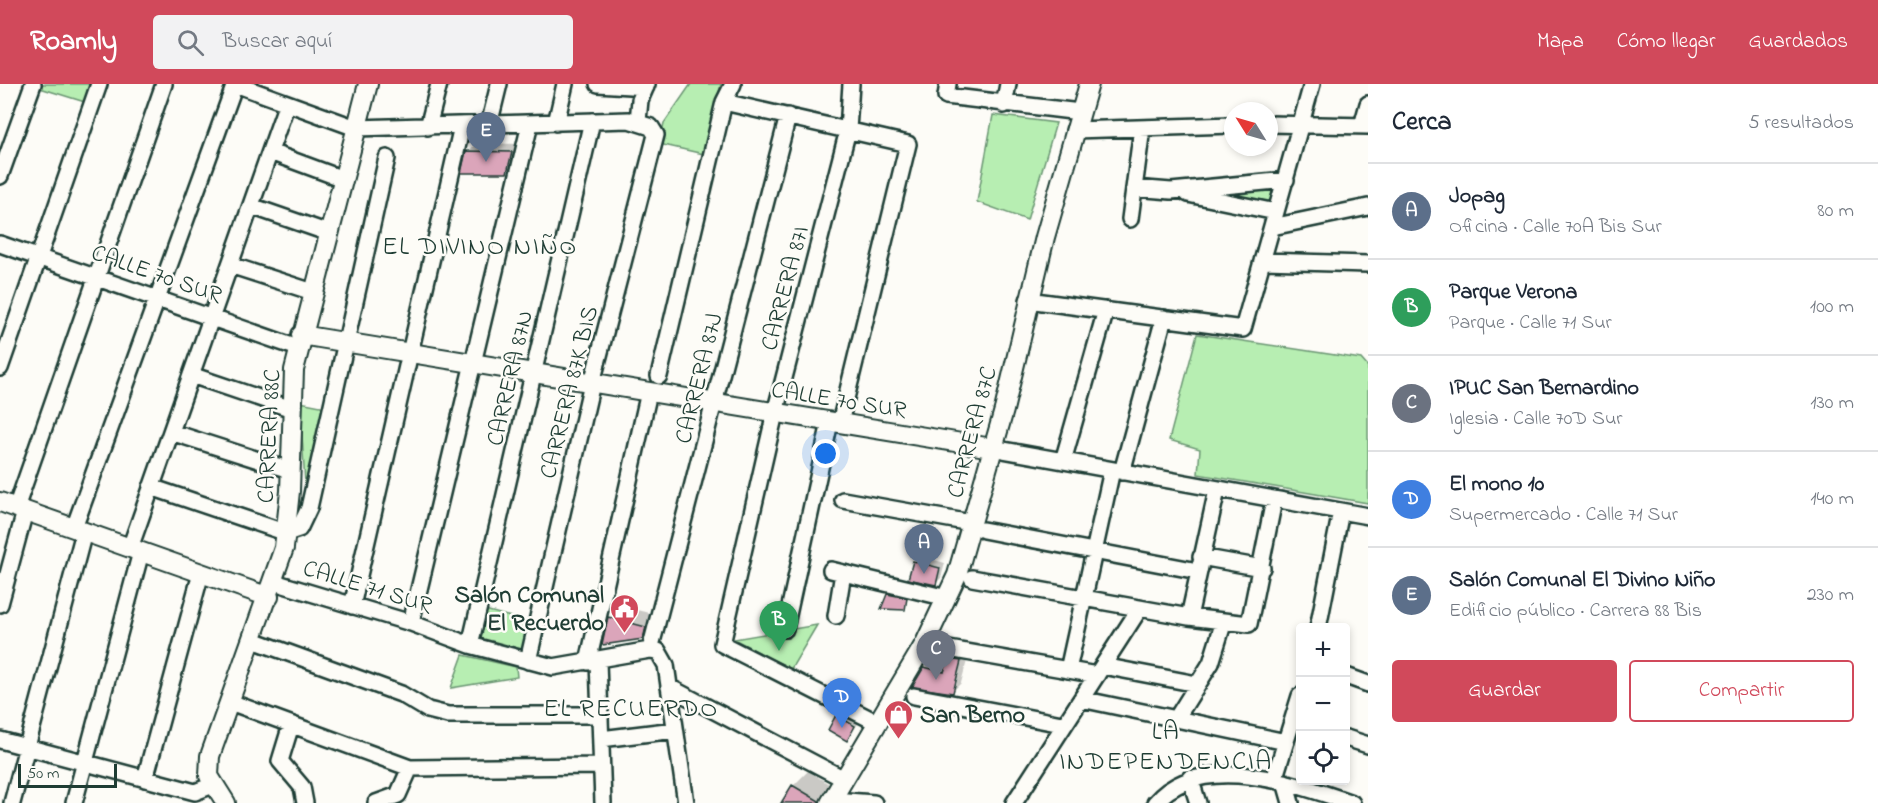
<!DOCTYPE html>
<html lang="es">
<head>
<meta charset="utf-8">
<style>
  :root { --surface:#fff; --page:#f2f2f3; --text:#1f2937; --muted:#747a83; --line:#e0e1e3; --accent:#d1495b }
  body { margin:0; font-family:"Indie Flower",sans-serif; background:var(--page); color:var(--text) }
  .controls { position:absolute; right:18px; bottom:18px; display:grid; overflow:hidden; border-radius:6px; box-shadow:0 3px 9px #0003 }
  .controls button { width:54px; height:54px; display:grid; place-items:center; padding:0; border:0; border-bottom:2px solid var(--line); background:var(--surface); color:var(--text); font:30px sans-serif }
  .compass { position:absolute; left:1224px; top:18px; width:54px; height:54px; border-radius:50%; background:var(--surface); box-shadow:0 3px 9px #0003; rotate:307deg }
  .scale { position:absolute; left:18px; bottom:15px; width:99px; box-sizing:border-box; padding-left:6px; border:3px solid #1f3d34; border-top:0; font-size:16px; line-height:21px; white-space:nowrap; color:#1f3d34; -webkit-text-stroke:4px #fdfcf7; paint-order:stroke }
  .you { position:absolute; left:826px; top:370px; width:21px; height:21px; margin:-15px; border:4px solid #fff; border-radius:50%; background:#1a73e8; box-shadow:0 0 0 9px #1a73e833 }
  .badge { display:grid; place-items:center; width:39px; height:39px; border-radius:50%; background:var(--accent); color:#fff; font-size:20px; font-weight:700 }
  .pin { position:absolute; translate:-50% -50px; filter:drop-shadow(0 2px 3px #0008) }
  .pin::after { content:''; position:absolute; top:32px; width:21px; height:18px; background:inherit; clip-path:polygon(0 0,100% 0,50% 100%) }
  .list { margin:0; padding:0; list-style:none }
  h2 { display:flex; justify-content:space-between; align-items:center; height:78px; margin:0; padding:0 24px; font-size:26px }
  h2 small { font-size:20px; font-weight:400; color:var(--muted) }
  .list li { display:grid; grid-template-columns:39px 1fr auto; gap:18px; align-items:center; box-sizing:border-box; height:96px; padding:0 24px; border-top:2px solid var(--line) }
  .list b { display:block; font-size:22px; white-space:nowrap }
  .list p { margin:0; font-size:20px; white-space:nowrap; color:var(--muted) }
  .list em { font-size:20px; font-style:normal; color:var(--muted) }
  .actions { display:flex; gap:12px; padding:18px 24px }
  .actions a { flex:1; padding:14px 0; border:2px solid var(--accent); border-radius:6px; text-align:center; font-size:21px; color:var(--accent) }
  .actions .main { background:var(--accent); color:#fff }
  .icon { flex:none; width:33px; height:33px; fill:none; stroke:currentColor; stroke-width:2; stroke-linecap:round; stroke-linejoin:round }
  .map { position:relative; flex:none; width:1368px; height:719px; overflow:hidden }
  header { display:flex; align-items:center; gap:36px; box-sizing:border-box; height:84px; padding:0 30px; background:var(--accent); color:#fff }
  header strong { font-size:28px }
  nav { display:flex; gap:33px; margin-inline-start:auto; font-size:21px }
  .search { width:420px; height:54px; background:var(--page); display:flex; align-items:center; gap:15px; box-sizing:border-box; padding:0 21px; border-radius:6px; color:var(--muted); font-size:22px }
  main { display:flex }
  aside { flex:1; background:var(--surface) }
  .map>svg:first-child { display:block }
</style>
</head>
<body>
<header>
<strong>Roamly</strong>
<div class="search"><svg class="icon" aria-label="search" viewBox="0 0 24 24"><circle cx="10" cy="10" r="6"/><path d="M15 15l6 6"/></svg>Buscar aquí</div>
<nav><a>Mapa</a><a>Cómo llegar</a><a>Guardados</a></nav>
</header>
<main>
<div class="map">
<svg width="1368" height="719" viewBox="0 0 1368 719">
  <rect width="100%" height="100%" fill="#fdfcf7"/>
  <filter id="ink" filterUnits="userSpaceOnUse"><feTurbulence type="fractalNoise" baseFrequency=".0167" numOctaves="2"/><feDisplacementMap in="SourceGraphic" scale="12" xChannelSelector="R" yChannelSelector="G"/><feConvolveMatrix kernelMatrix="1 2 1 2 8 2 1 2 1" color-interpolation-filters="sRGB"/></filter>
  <g filter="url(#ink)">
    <path fill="#b7eeb2" stroke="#6b9673" stroke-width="1.5" d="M 42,0 L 94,0 L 88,19 L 40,4 Z
      M 691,0 L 721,0 L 704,70 L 659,60 L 664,39 Z
      M 993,31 L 1056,39 L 1027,136 L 977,118 Z
      M 1278,100 L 1271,119 L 1186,108 Z
      M 1197,250 L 1361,275 L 1368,283 L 1368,419 L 1198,390 L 1200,365 L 1169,356 Z
      M 300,318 L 326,323 L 306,417 Z
      M 485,526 L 529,538 L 522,569 L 478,558 Z
      M 817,541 L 791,585 L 734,555 Z
      M 463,571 L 516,583 L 517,593 L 451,604 Z"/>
    <path fill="#0003" d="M 476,59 L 520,60 L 515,79 L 507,88 L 468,68 Z
      M 920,472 L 945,479 L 941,494 L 935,500 L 914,478 Z
      M 891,508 L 909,512 L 904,525 L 888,510 Z
      M 621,522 L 657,531 L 654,541 L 642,553 L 604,560 L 610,533 Z
      M 958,567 L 969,569 L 961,599 L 952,608 L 925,584 L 934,575 L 948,579 Z
      M 846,623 L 863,633 L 847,655 L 830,645 Z
      M 808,687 L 832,702 L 822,719 L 783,719 L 793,702 Z"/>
    <path fill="#dba5ba" stroke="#1f3d34" stroke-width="1.5" d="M 466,67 L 512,68 L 507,89 L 461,89 Z
      M 913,477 L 940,484 L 936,501 L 908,495 Z
      M 887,510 L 907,514 L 905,526 L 881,525 Z
      M 608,533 L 646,543 L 643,555 L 602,561 Z
      M 948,575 L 961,577 L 953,609 L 912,603 L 924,583 L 944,588 Z
      M 836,631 L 855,642 L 847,657 L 828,646 Z
      M 792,701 L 819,717 L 819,719 L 781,719 Z"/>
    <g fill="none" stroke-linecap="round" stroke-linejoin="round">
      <defs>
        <path id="minor" d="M 235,0 L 356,44 L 629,36 L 651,43 L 656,51 L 592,299 L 528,577
          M 598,0 L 646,3
          M 851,0 L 848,46 L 775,329 L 722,560 L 876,638
          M 948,0 L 946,12 L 1080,28
          M 724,18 L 908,60 L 840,339
          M 1004,21 L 1008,0
          M 638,37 L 640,16 L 647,0
          M 556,39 L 565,0
          M 1269,40 L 1368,42
          M 489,41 L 499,0
          M 1362,42 L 1368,20
          M 428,43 L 439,0
          M 1074,46 L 1233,41
          M 270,68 L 343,95
          M 0,92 L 33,0
          M 1134,104 L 1171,107 L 1286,96
          M 1188,110 L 1276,128
          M 251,122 L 329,149
          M 1130,135 L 1142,44
          M 1272,143 L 1368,123
          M 0,160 L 298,264
          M 1262,177 L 1368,180
          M 230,181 L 313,208
          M 1028,216 L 1243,245 L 1312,0
          M 0,284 L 99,0
          M 191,291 L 292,325
          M 659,292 L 724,18 L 733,0
          M 171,348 L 290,386
          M 992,364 L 1368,432
          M 1063,377 L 1106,226
          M 1122,388 L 1164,234
          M 151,403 L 287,449 L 299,445 L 309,424 L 387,74
          M 843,416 L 971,439
          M 16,424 L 164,0
          M 74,444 L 235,0
          M 983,446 L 1198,487
          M 130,464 L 287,19
          M 1201,473 L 1262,484
          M 831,486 L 947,514
          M 972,494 L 1189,533 L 1249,540 L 1274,416
          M 274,498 L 411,539 L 470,561 L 553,583 L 650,566 L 658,567 L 666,581 L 686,719
          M 0,520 L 25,427
          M 352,522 L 462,42
          M 836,532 L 843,489
          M 1189,533 L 1217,406
          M 411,539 L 530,40
          M 1318,544 L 1341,427
          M 785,545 L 830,338
          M 253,556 L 401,610 L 428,626 L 448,631 L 600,631
          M 470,561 L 592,37
          M 949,565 L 1097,591
          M 650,566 L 788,32
          M 598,577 L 603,719
          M 588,578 L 649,308
          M 1103,582 L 1197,600
          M 1068,586 L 1112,386
          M 1346,592 L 1368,600
          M 669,603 L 844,695
          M 914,612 L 1062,640
          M 1081,615 L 1286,658
          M 230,618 L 410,684 L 600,682
          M 1176,635 L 1211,579 L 1224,537
          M 291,641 L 280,677 L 302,703 L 305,719
          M 1346,654 L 1368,661
          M 601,655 L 675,646
          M 0,656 L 195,708 L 213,701
          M 1190,694 L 1198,719
          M 145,695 L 201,489
          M 1274,696 L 1300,612
          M 1285,698 L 1291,719
          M 833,716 L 874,719
          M 12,719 L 84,448
          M 74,719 L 141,468
          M 376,719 L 398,711 L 410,684
          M 1014,719 L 1140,524
          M 1155,719 C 1199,666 1297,700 1352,719"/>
        <path id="tertiary" d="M 301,251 L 992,364
          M 0,418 L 269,513
          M 226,719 L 209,692 L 210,672 L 284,464 L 290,407 L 294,286 L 368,0
          M 830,719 L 925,559 L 957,491 L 1004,326 L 1045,153 L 1089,0"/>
      </defs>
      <use href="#minor" stroke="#1f3d34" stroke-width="20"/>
      <use href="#tertiary" stroke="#1f3d34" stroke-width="22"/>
      <use href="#minor" stroke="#fdfcf7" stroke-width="15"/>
      <use href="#tertiary" stroke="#fdfcf7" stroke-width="18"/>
    </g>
  </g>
  <defs>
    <symbol id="civic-pin" viewBox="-11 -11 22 30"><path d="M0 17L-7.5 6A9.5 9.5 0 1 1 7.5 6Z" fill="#d1495b" stroke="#fdfcf7"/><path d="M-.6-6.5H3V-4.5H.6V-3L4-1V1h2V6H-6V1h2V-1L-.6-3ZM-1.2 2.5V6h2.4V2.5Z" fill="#fff"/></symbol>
    <symbol id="shop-pin" viewBox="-11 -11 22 30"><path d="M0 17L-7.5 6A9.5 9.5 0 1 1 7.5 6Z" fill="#d1495b" stroke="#fdfcf7"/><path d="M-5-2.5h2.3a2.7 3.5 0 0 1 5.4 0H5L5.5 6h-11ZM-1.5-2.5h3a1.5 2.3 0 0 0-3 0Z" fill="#fff"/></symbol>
  </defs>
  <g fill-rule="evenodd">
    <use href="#civic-pin" x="608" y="508" width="33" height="45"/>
    <use href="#shop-pin" x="882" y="614" width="33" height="45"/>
  </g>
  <g text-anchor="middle" stroke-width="5" stroke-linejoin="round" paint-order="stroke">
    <g font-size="24" fill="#1f3d34" stroke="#fdfcf7">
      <text transform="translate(157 189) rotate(19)" y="8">CALLE 70 SUR</text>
      <text transform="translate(784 204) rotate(-75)" y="8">CARRERA 87I</text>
      <text transform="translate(509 294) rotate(-77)" y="8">CARRERA 87N</text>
      <text transform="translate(698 294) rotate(-76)" y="8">CARRERA 87J</text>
      <text transform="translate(568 308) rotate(-76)" y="8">CARRERA 87K BIS</text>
      <text transform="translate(839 315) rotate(9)" y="8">CALLE 70 SUR</text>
      <text transform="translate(971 348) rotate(-75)" y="8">CARRERA 87C</text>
      <text transform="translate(268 352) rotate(-87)" y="8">CARRERA 88C</text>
      <text transform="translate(368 502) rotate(17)" y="8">CALLE 71 SUR</text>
    </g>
    <g font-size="24" font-weight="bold" fill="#1f3d34" stroke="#fdfcf7" text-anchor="end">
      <text x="604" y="518">Salón Comunal<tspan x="604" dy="28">El Recuerdo</tspan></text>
      <text x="920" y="638" text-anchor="start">San Berno</text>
    </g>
    <g font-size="26" letter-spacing="1.5" fill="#1f3d34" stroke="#fdfcf7">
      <text x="480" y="170">EL DIVINO NIÑO</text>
      <text x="631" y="632">EL RECUERDO</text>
      <text x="1166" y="655">LA<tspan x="1166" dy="30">INDEPENDENCIA</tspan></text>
    </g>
  </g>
</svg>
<div class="controls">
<button>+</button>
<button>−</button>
<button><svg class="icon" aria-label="locate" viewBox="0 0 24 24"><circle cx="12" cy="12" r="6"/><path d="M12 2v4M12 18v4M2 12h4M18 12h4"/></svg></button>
</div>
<svg class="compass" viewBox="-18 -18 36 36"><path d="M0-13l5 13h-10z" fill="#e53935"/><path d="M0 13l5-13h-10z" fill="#747a83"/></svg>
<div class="scale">50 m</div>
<div class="you"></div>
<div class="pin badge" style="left:924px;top:490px;background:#5c6f8a">A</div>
<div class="pin badge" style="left:779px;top:567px;background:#2e9e5b">B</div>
<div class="pin badge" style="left:936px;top:596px;background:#6b7280">C</div>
<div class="pin badge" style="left:842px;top:644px;background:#3f7fe0">D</div>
<div class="pin badge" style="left:486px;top:78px;background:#5c6f8a">E</div>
</div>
<aside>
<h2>Cerca<small>5 resultados</small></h2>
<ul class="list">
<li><span class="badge" style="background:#5c6f8a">A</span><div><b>Jopag</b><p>Oficina · Calle 70A Bis Sur</p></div><em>80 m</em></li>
<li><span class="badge" style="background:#2e9e5b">B</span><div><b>Parque Verona</b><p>Parque · Calle 71 Sur</p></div><em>100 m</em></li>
<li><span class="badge" style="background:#6b7280">C</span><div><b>IPUC San Bernardino</b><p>Iglesia · Calle 70D Sur</p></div><em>130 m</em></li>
<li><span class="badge" style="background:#3f7fe0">D</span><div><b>El mono 10</b><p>Supermercado · Calle 71 Sur</p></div><em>140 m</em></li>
<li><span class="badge" style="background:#5c6f8a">E</span><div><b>Salón Comunal El Divino Niño</b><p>Edificio público · Carrera 88 Bis</p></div><em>230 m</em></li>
</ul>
<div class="actions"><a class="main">Guardar</a><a>Compartir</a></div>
</aside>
</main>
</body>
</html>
